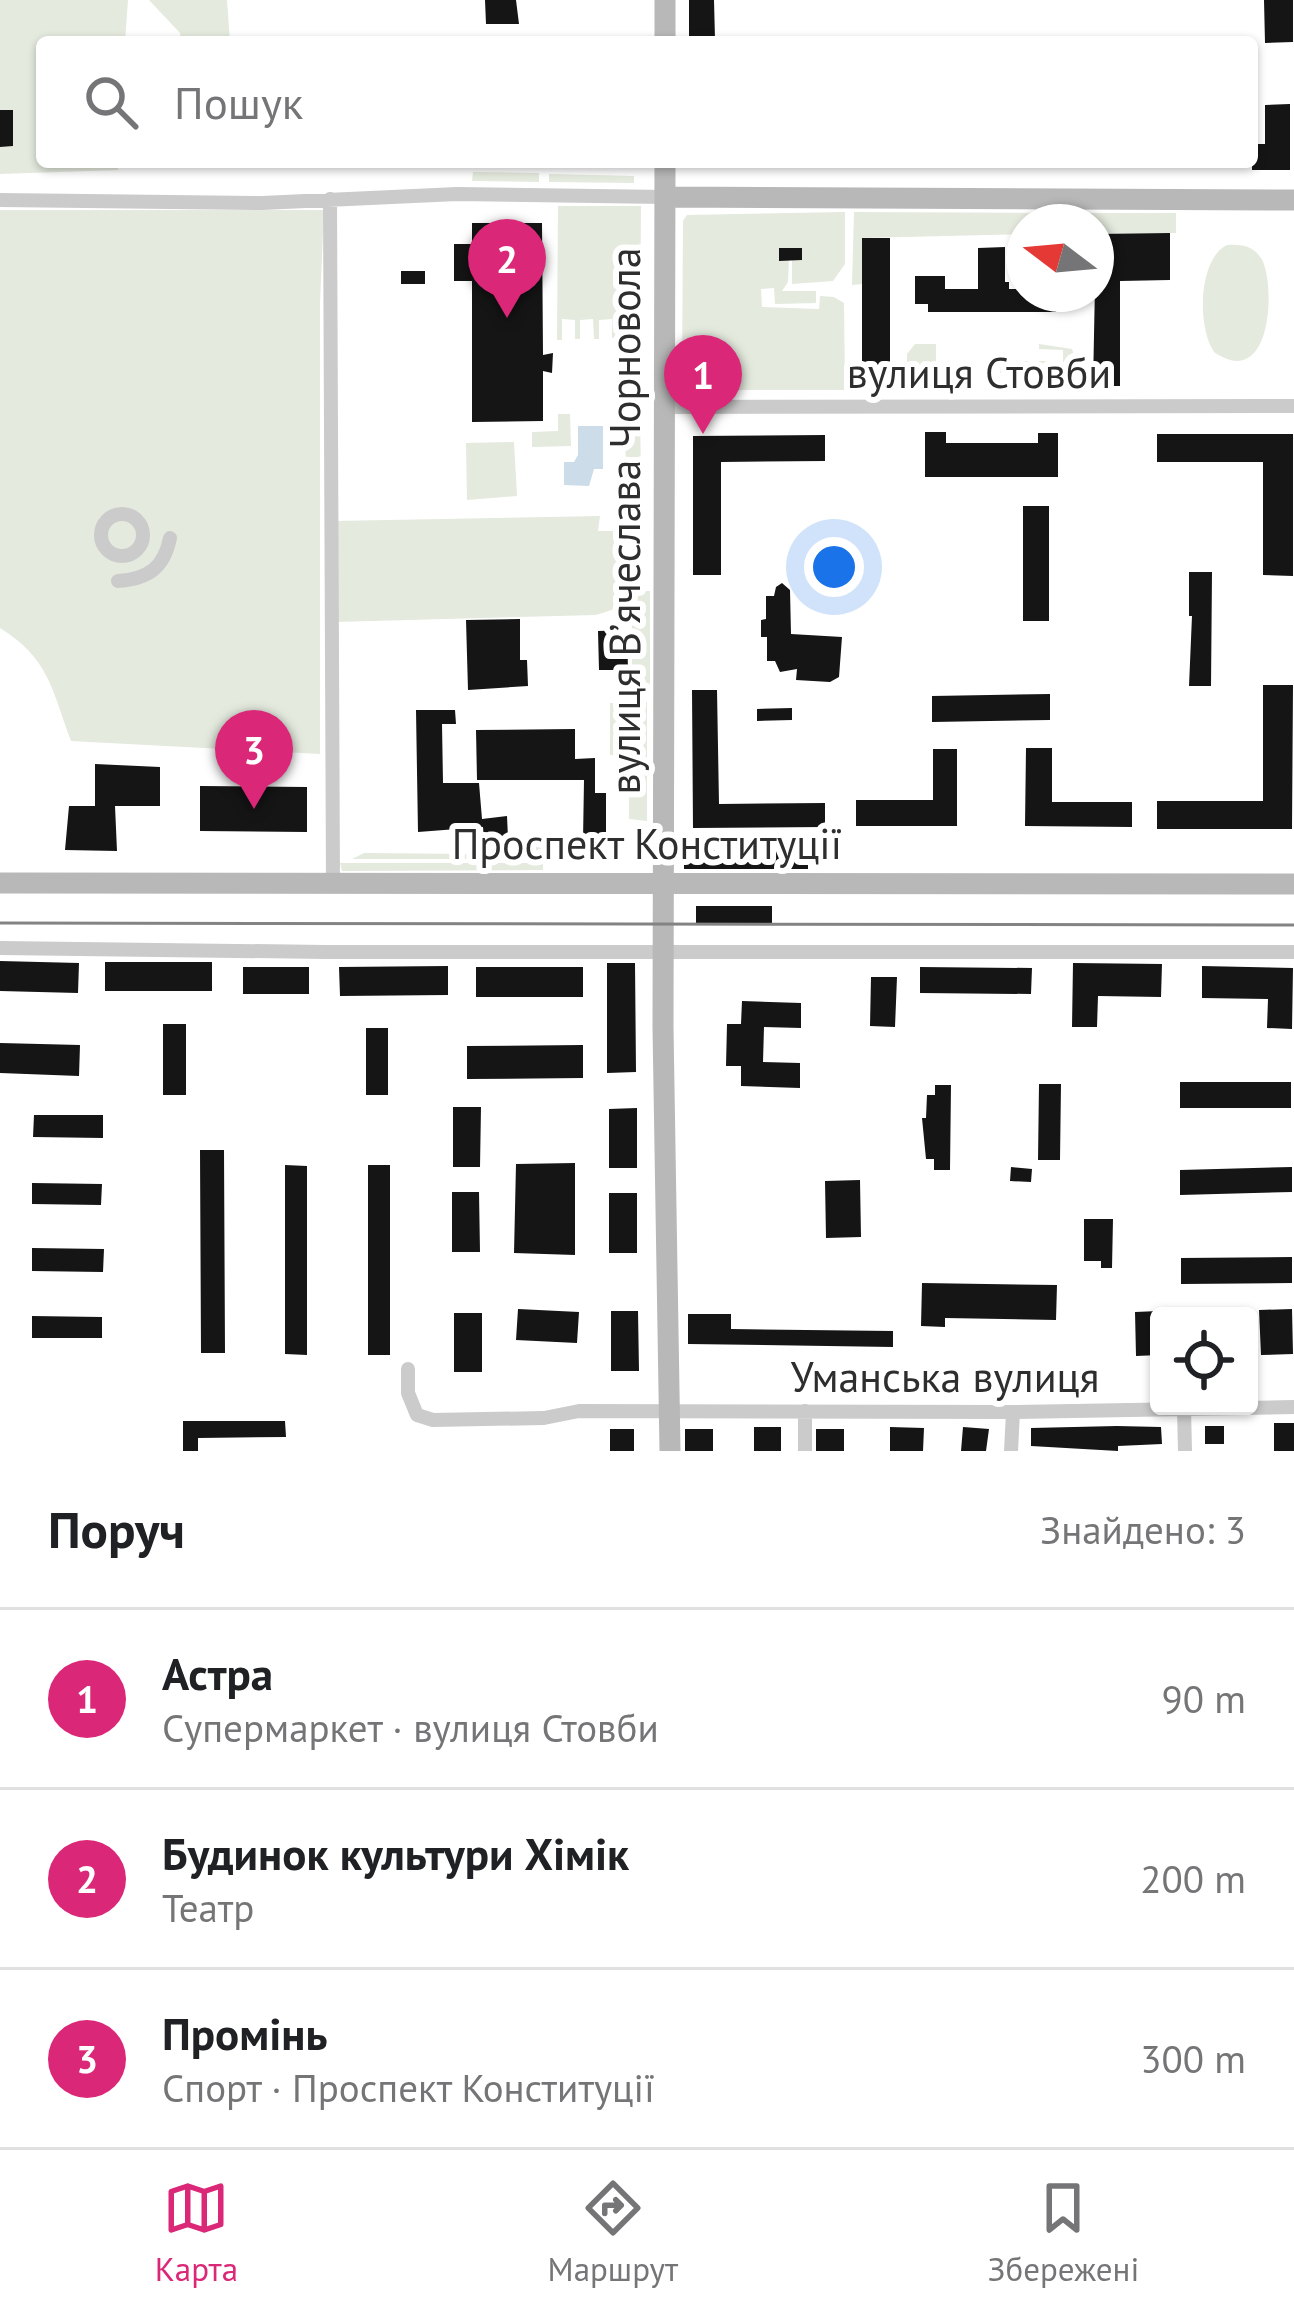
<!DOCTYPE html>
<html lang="uk">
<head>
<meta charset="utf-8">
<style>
  :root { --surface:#fff; --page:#f6f6f6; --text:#202124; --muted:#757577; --line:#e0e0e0; --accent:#db2777 }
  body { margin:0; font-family:"PT Sans",sans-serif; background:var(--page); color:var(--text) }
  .controls { position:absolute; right:36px; bottom:36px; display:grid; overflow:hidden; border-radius:12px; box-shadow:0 3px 9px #0004 }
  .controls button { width:108px; height:108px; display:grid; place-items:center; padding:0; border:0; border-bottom:3px solid var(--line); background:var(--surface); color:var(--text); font:60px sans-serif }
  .compass { position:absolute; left:1006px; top:204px; width:108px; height:108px; border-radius:50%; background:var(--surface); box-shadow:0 3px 9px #0004; rotate:286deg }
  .you { position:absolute; left:834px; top:567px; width:42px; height:42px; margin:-30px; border:9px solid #fff; border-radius:50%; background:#1a73e8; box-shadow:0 0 0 18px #1a73e833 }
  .badge { display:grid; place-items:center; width:78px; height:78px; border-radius:50%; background:var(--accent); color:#fff; font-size:39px; font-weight:700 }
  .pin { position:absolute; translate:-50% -99px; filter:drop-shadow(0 3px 6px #0008) }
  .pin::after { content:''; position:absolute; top:63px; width:42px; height:36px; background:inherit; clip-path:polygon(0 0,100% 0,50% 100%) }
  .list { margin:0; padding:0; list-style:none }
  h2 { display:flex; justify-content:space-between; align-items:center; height:156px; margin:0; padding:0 48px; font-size:51px }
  h2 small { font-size:39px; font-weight:400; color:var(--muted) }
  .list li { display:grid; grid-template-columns:78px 1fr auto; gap:36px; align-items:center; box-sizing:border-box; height:180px; padding:0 48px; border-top:3px solid var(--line) }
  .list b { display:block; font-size:45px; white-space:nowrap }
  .list p { margin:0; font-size:39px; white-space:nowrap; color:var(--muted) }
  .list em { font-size:39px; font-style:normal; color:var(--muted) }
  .icon { flex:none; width:66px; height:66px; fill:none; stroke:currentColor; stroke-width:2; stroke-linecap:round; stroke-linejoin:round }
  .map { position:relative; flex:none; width:1294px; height:1451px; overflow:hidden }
  .search { position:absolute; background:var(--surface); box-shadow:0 3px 9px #0004; left:36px; right:36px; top:36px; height:132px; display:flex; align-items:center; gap:30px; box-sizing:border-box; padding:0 42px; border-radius:12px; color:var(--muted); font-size:45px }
  .sheet { height:696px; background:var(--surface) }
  nav { display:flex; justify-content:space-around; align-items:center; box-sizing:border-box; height:168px; border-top:3px solid var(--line); background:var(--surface); font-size:33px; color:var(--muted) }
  nav a { display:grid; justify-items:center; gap:6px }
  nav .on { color:var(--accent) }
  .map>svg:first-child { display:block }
</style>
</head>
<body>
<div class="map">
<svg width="1294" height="1451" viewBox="0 0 1294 1451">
  <rect width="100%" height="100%" fill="#fff"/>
  <path fill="#e4eade" d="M 0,0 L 128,0 L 125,42 L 42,42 L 42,162 L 118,162 L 118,170 L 0,174 Z
    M 149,0 L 227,0 L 230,42 L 181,42 L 180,33 Z
    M 473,172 L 539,173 L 539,182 L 472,181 Z
    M 549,174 L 634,176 L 634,183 L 549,182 Z
    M 558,206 L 641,206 L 640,327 L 635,340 L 612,338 L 612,319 L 599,320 L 599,339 L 594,339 L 593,319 L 580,320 L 580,339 L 575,339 L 575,320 L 562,319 L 562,340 L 557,340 Z
    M 0,210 L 324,210 L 320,303 L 320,754 L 71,741 C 52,690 49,658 0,628 Z
    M 845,212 L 845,264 L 833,281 L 792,284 L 792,260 L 802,248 L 779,249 L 779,260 L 789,260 L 788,282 L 782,291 L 816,291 L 816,303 L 775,304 L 774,288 L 761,289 L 762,307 L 819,309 L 820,296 L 834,297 L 844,303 L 845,390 L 687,390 L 682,380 L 683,221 L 687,215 Z
    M 854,212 L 1081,213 L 1080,222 L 1024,222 L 1024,234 L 862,238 L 862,284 L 852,285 Z
    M 1088,213 L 1176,213 L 1176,233 L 1096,234 L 1096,222 L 1087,222 Z
    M 1227,245 C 1241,244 1253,246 1261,258 C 1276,281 1273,393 1214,352 C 1197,327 1198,259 1227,245 Z
    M 915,344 L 936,344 L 936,373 L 907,373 L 907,354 Z
    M 1039,344 L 1072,349 L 1076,361 L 1075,390 L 1055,390 L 1055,385 L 1063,385 L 1063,350 L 1039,349 Z
    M 1000,361 L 1056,361 L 1056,374 L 1000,373 Z
    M 558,414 L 570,414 L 571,446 L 532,447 L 532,432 L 558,431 Z
    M 625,416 L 640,416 L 641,477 L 626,477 Z
    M 514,442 L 517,496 L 467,500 L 466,443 Z
    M 600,516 L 598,531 L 625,531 L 624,606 L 596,615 L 334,622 L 334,521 Z
    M 632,591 L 650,591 L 650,690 L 632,689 Z
    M 629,702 L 647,702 L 647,821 L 629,819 Z
    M 610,703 L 621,703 L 621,755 L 610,755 Z
    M 585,840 L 585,858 L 564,858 L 563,851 L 548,851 L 544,859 L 352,859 L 364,853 L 471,854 L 551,841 Z
    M 340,863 L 543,863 L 543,870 L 342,871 Z"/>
  <path fill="#ccdce8" d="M 578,426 L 603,426 L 603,469 L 594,469 L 589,486 L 564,485 L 564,462 L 574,462 L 578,455 Z"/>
  <path fill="#151515" d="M 485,0 L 516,0 L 519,24 L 486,24 Z
    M 689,0 L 714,0 L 715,39 L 689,39 Z
    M 1264,0 L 1293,0 L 1293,42 L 1265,43 Z
    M 1290,104 L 1290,170 L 1252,170 L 1252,144 L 1265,144 L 1265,105 Z
    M 0,110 L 13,110 L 13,146 L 0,147 Z
    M 472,223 L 542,223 L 543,355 L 553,353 L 552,373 L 543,371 L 543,421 L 472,422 L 472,281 L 454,281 L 454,244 L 472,244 Z
    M 1170,233 L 1170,280 L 1120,281 L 1120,386 L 1093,386 L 1096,234 Z
    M 862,238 L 890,238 L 890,386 L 862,386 Z
    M 1005,247 L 1005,282 L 1009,282 L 1009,289 L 1024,289 L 1024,294 L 1056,294 L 1056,312 L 928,312 L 928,304 L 915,304 L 915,276 L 945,276 L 945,289 L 978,289 L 978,248 Z
    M 779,248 L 802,248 L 802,260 L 779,261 Z
    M 401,271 L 425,271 L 425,284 L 401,284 Z
    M 925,432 L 946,432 L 946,443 L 1038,443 L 1038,433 L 1058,433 L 1058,477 L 925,477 Z
    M 1157,434 L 1293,434 L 1293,576 L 1263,575 L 1263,462 L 1157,462 Z
    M 825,435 L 825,461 L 721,462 L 721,575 L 693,575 L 693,436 Z
    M 1023,506 L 1049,506 L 1049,621 L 1023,621 Z
    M 1189,572 L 1212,572 L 1211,686 L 1189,686 L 1192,616 L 1189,616 Z
    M 782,583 L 790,590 L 791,634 L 842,637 L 839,677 L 830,682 L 796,680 L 797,669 L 780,672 L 775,661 L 767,661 L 767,637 L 761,637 L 761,620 L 766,619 L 766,596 L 774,596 L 776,587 Z
    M 520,619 L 520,660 L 527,660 L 528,686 L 468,690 L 466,620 Z
    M 627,630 L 628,670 L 599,670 L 598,631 Z
    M 1263,685 L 1293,685 L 1292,829 L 1157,829 L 1157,801 L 1263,801 Z
    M 692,690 L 717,690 L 719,804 L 825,803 L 825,827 L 693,828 Z
    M 1050,694 L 1050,720 L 932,722 L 932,696 Z
    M 792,708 L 792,720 L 757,721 L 757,709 Z
    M 416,710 L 455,710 L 456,724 L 442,724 L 443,783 L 479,783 L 482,819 L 507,816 L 508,838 L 484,840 L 483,827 L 418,832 Z
    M 575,729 L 575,759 L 595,758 L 595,793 L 606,793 L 606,839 L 583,840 L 584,780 L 477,780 L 476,730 Z
    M 1026,748 L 1052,748 L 1052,802 L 1132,802 L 1132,827 L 1025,826 Z
    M 933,749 L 957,749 L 957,826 L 856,826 L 856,800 L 933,800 Z
    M 95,764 L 160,767 L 160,806 L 115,806 L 117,851 L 65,850 L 69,806 L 95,806 Z
    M 200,786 L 307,787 L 307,832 L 200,831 Z
    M 808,849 L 808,869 L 684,869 L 684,851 Z
    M 696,906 L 772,906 L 772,923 L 696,923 Z
    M 0,961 L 79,963 L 78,993 L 0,991 Z
    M 105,962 L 212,962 L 212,991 L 105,991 Z
    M 607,963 L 635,963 L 636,1072 L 607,1073 Z
    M 1073,963 L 1162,964 L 1161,997 L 1098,996 L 1097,1027 L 1072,1027 Z
    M 448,966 L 448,995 L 340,996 L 339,967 Z
    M 1202,966 L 1293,968 L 1292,1029 L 1267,1028 L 1268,999 L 1202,998 Z
    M 243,967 L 309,967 L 309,994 L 243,994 Z
    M 476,967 L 583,967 L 583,997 L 476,997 Z
    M 920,967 L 1032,968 L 1031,994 L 920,993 Z
    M 871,977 L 897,977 L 895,1027 L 870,1026 Z
    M 742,1001 L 801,1003 L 801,1028 L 764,1027 L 763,1062 L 800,1063 L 800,1088 L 741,1086 L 741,1066 L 726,1066 L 727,1024 L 741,1024 Z
    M 163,1024 L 186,1024 L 186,1095 L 163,1095 Z
    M 366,1028 L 388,1028 L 388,1095 L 366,1095 Z
    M 0,1043 L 80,1045 L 79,1076 L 0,1073 Z
    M 583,1045 L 583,1078 L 467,1079 L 467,1046 Z
    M 1180,1082 L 1291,1082 L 1291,1108 L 1180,1108 Z
    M 1039,1084 L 1061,1084 L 1060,1160 L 1038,1160 Z
    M 935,1085 L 951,1085 L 950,1170 L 934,1170 L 934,1159 L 926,1159 L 922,1118 L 926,1118 L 927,1095 L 935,1095 Z
    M 453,1107 L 481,1107 L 480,1167 L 453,1167 Z
    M 637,1108 L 637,1168 L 609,1168 L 609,1109 Z
    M 34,1115 L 103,1115 L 103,1138 L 33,1137 Z
    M 200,1150 L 224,1150 L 225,1353 L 201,1353 Z
    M 575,1163 L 575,1255 L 514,1253 L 516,1164 Z
    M 285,1165 L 307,1166 L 307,1355 L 285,1354 Z
    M 368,1165 L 390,1165 L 390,1355 L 368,1355 Z
    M 1011,1167 L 1032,1169 L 1031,1182 L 1010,1181 Z
    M 1292,1167 L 1292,1192 L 1180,1195 L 1180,1170 Z
    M 860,1180 L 861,1237 L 826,1238 L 825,1181 Z
    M 32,1183 L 102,1184 L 101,1205 L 32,1204 Z
    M 452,1192 L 479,1192 L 480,1252 L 452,1252 Z
    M 609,1193 L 637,1193 L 637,1253 L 609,1253 Z
    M 1084,1219 L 1113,1219 L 1112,1268 L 1101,1268 L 1101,1261 L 1084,1261 Z
    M 32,1248 L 104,1249 L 103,1272 L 32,1271 Z
    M 1292,1257 L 1292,1283 L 1181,1284 L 1181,1258 Z
    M 922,1283 L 1057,1285 L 1056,1320 L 945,1318 L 945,1327 L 921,1326 Z
    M 518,1309 L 579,1312 L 577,1343 L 516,1340 Z
    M 1292,1309 L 1293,1354 L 1261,1355 L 1259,1310 Z
    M 611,1311 L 638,1311 L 639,1371 L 611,1371 Z
    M 1159,1311 L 1159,1355 L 1136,1356 L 1135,1312 Z
    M 454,1313 L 482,1313 L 482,1372 L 454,1372 Z
    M 688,1314 L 731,1314 L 731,1329 L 893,1331 L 893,1347 L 688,1344 Z
    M 32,1316 L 102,1317 L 102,1338 L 32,1338 Z
    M 183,1421 L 285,1421 L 286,1437 L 198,1438 L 198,1451 L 183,1451 Z
    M 1274,1423 L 1294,1423 L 1294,1451 L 1274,1451 Z
    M 1117,1426 L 1161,1427 L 1162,1444 L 1118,1446 L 1118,1451 L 1031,1446 L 1031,1428 Z
    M 1205,1426 L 1224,1426 L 1224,1444 L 1205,1444 Z
    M 754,1427 L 781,1427 L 781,1451 L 754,1451 Z
    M 890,1427 L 924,1428 L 923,1451 L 890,1451 Z
    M 963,1427 L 989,1429 L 986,1451 L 961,1451 Z
    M 610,1429 L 634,1429 L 634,1451 L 610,1451 Z
    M 685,1429 L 713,1429 L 713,1451 L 685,1451 Z
    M 816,1429 L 844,1429 L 844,1451 L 816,1451 Z"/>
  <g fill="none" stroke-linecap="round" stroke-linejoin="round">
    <path stroke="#cbcbcb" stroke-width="14" d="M 330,199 L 333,885
      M 0,200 L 262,203 L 457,194 L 666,197
      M 665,407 L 1294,406
      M101 535a21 21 0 1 1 42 0a21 21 0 1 1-42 0Z
      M 118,581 C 148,579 164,568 170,538
      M 0,948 L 326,952 L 1294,952
      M 408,1369 L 408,1393 L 417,1415 L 433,1420 L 544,1418 L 579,1411 L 1013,1412 L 1294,1407
      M 1184,1408 L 1185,1451
      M 805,1451 L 805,1411
      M 1011,1451 L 1013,1412"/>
    <path stroke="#b8b8b8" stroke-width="21" d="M 665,0 L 665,42
      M 665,162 L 663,1027 L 670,1451
      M 666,197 L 1294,200
      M 0,883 L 1294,884"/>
    <path stroke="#838383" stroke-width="3" d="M 0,923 L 1294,925"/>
  </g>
  <g text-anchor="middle" stroke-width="12" stroke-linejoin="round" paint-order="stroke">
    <g font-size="42" fill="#2e2e2e" stroke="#fff">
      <text x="979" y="388">вулиця Стовби</text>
      <text transform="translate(625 521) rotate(-90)" y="15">вулиця Вʼячеслава Чорновола</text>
      <text x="647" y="859">Проспект Конституції</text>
      <text x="945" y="1392">Уманська вулиця</text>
    </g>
  </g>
</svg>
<div class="controls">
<button><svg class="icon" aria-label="locate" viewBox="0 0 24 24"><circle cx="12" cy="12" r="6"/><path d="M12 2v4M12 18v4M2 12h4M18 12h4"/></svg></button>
</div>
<svg class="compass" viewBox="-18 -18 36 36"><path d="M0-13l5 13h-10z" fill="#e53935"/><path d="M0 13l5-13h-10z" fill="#757577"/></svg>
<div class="you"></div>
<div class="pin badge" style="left:703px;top:434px">1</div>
<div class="pin badge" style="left:507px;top:318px">2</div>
<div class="pin badge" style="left:254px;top:809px">3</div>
<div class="search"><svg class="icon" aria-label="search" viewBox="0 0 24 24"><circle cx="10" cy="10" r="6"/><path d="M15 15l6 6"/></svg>Пошук</div>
</div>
<section class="sheet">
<h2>Поруч<small>Знайдено: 3</small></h2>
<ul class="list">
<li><span class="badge">1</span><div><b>Астра</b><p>Супермаркет · вулиця Стовби</p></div><em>90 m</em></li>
<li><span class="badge">2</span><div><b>Будинок культури Хімік</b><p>Театр</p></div><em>200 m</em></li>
<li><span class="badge">3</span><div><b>Промінь</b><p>Спорт · Проспект Конституції</p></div><em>300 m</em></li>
</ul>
</section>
<nav>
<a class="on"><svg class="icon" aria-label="map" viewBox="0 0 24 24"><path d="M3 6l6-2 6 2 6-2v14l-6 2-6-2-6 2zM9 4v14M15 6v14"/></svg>Карта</a>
<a><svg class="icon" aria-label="directions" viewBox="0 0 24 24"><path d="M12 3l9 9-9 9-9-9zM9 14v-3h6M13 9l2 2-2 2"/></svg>Маршрут</a>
<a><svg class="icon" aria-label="saved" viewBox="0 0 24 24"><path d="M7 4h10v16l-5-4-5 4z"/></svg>Збережені</a>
</nav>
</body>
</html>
